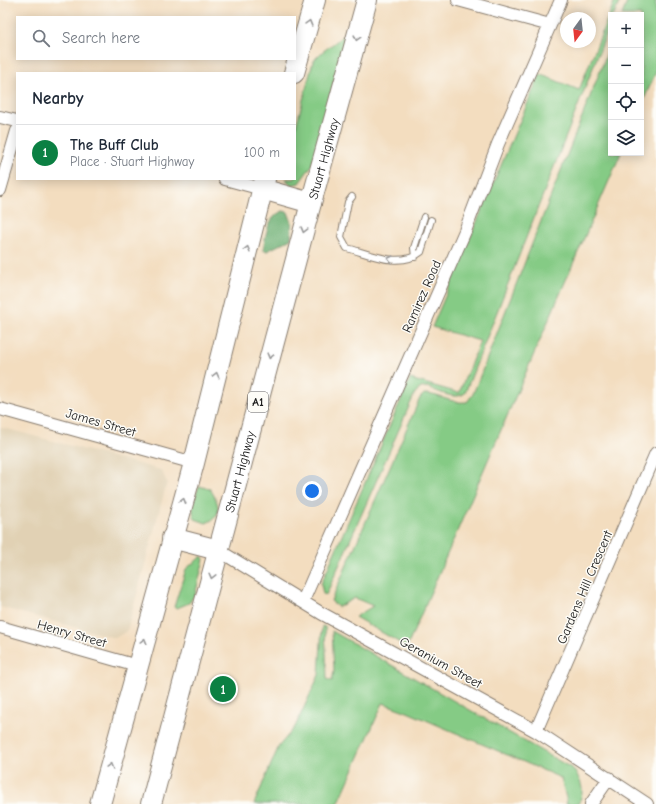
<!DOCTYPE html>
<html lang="en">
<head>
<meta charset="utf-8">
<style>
  :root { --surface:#fff; --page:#f6f6f7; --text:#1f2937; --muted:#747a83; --line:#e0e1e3; --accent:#0b8043 }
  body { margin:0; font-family:"Comic Neue",sans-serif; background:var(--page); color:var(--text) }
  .controls { position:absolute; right:12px; top:12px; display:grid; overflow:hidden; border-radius:0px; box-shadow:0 2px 10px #0003 }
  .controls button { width:36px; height:36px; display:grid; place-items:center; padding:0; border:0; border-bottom:1px solid var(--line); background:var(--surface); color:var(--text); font:20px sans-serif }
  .compass { position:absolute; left:560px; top:12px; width:36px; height:36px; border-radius:50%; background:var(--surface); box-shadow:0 2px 10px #0003; rotate:195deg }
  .you { position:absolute; left:312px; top:491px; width:14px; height:14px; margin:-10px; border:3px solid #fff; border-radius:50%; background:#1a73e8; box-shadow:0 0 0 6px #1a73e833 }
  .badge { display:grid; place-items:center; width:26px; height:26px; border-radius:50%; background:var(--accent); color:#fff; font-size:13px; font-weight:700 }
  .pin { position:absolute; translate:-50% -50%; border:2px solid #fff; box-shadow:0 1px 4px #0006 }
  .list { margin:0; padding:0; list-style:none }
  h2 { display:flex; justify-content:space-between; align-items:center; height:52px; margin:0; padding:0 16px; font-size:17px }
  h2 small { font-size:13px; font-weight:400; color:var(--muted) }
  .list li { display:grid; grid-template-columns:26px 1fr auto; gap:12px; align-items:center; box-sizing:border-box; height:56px; padding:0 16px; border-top:1px solid var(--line) }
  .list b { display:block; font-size:15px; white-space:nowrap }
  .list p { margin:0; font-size:13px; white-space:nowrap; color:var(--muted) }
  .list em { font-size:13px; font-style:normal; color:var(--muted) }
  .icon { flex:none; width:22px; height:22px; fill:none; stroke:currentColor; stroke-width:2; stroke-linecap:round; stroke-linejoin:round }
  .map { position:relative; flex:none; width:656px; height:804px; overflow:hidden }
  .search { position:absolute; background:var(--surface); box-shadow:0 2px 10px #0003; left:16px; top:16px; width:280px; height:44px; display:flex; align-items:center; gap:10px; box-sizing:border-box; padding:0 14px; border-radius:0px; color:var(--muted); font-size:15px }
  .panel { position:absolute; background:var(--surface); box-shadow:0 2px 10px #0003; left:16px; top:72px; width:280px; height:108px; border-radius:0px }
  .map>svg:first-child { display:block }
</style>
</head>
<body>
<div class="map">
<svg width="656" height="804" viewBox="0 0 656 804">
  <rect width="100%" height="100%" fill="#fdfcf7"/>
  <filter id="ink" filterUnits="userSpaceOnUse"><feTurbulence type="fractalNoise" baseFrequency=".025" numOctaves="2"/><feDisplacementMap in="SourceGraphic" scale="8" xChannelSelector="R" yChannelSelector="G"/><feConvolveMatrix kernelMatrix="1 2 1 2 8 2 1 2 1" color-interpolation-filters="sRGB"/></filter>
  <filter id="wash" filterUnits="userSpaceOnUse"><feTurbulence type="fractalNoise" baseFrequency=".012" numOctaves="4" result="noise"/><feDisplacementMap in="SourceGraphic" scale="16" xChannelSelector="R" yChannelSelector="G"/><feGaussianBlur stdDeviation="0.9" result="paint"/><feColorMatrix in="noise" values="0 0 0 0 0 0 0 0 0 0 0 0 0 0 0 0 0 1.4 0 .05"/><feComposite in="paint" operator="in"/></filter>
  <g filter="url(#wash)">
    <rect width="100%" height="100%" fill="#f3ddbf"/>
    <path fill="#e1d1b4" d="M 0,427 L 161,470 L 167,482 L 127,631 L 115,638 L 0,607 Z"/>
    <path fill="#85cb85" stroke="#507450" d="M 615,0 L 620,0 L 614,15 L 611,15 L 611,22 L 465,393 C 456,401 437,391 427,387 L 421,388 L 415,393 L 326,595 L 323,594 L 321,584 L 410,379 L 459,393 L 480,341 L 432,327 L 540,74 L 579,90 Z
      M 628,0 L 656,0 L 656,72 L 641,106 L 641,15 L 622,15 Z
      M 343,35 L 346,36 L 312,165 L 299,183 L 291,185 L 286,179 L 295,179 L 295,130 L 313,62 C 321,50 333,46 343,35 Z
      M 611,43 L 611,153 L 621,153 L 407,647 L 355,617 L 373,606 L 355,598 L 338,607 L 331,601 L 420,398 L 424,394 C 439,394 452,404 467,402 L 473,394 Z
      M 199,486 L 210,489 C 218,501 225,516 206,523 L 195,519 C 190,508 195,497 199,486 Z
      M 202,556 L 204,559 L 195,595 L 189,603 L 177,608 L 174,607 L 186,569 Z
      M 322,626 L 325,627 L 327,679 L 332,681 L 334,671 L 332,631 L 573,769 C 581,780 586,791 578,804 L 566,804 L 567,802 L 561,778 L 405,711 L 383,703 L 338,804 L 254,804 L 279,746 L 295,727 L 319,675 Z"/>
    <path fill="#6caf72" stroke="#446647" d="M 283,211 L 288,212 L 292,223 L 291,239 L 267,251 L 263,250 C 266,235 267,217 283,211 Z"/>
  </g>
  <g filter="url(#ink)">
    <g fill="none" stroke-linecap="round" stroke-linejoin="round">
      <defs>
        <path id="service" d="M 352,197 L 348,202 L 341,237 L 347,248 C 370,254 400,269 421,252 L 431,220
          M 415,257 L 414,248 L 424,217"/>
        <path id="minor" d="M 458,0 L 550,25
          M 0,117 L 17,121
          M 225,179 L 262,189
          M 0,190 L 17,131
          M 0,409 L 194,463
          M 218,550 L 321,613 L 536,731 L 647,804
          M 303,601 L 465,231 L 498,144 L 561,0
          M 0,627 L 137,666
          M 536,731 L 656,453
          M 591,804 L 609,778"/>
        <g id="trunk">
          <path d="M 294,73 L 315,0"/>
          <path d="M 262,189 L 311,203"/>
          <path d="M 172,538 L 218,550"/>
          <path d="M 100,804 L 194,463 L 265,179"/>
          <path id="s1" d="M 151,804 L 311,203 L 367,0"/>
        </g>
      </defs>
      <use href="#service" stroke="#887c6e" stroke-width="8"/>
      <use href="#minor" stroke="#887c6e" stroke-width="14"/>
      <use href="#trunk" stroke="#887c6e" stroke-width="22"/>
      <use href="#service" stroke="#fff" stroke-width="6"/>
      <use href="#minor" stroke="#fff" stroke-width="12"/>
      <use href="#trunk" stroke="#fff" stroke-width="20"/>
    </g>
    <defs><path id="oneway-chevron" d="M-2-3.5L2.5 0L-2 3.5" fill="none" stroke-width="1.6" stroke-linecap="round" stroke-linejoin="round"/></defs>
    <g stroke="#999">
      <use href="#oneway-chevron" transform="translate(309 23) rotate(-74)"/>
      <use href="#oneway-chevron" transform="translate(357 38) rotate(106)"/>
      <use href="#oneway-chevron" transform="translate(304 230) rotate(105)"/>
      <use href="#oneway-chevron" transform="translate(247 249) rotate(-76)"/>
      <use href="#oneway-chevron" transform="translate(390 259) rotate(-166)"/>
      <use href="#oneway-chevron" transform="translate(270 356) rotate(105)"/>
      <use href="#oneway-chevron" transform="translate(216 375) rotate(-76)"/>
      <use href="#oneway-chevron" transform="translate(183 501) rotate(-74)"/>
      <use href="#oneway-chevron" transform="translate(212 576) rotate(104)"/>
      <use href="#oneway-chevron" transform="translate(144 641) rotate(-75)"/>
      <use href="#oneway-chevron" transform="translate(110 766) rotate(-75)"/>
    </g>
  </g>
  <g text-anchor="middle" stroke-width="3" stroke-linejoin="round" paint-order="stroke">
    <rect fill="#fdfcf7" stroke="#605f5e" stroke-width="1" x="248" y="392" width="20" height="20" rx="3"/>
    <g font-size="12" font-weight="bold" fill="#1c1c1c">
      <text x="258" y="406">A1</text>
    </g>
    <g font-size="13" fill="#1c1c1c" stroke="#fdfcf7">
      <text dy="5" stroke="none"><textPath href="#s1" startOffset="668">Stuart Highway</textPath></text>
      <text transform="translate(421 296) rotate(-66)" y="5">Ramirez Road</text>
      <text transform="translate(101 422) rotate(16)" y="5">James Street</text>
      <text dy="5" stroke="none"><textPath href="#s1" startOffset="344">Stuart Highway</textPath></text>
      <text transform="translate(584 587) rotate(-67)" y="5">Gardens Hill Crescent</text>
      <text transform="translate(72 633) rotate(16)" y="5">Henry Street</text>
      <text transform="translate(441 662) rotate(29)" y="5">Geranium Street</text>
    </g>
  </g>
</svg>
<div class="controls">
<button>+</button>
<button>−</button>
<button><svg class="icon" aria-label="locate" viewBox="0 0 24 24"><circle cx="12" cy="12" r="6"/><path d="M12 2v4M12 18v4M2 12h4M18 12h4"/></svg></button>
<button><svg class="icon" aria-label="layers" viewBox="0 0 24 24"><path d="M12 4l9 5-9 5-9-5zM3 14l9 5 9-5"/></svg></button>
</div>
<svg class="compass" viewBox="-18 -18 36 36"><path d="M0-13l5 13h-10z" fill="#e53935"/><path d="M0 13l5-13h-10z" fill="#747a83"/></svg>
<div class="you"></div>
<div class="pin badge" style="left:223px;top:689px">1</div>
<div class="search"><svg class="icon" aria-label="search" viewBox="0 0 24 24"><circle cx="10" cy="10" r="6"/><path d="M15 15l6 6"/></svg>Search here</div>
<section class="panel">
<h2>Nearby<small></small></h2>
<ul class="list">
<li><span class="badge">1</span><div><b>The Buff Club</b><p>Place · Stuart Highway</p></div><em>100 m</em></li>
</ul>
</section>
</div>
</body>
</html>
